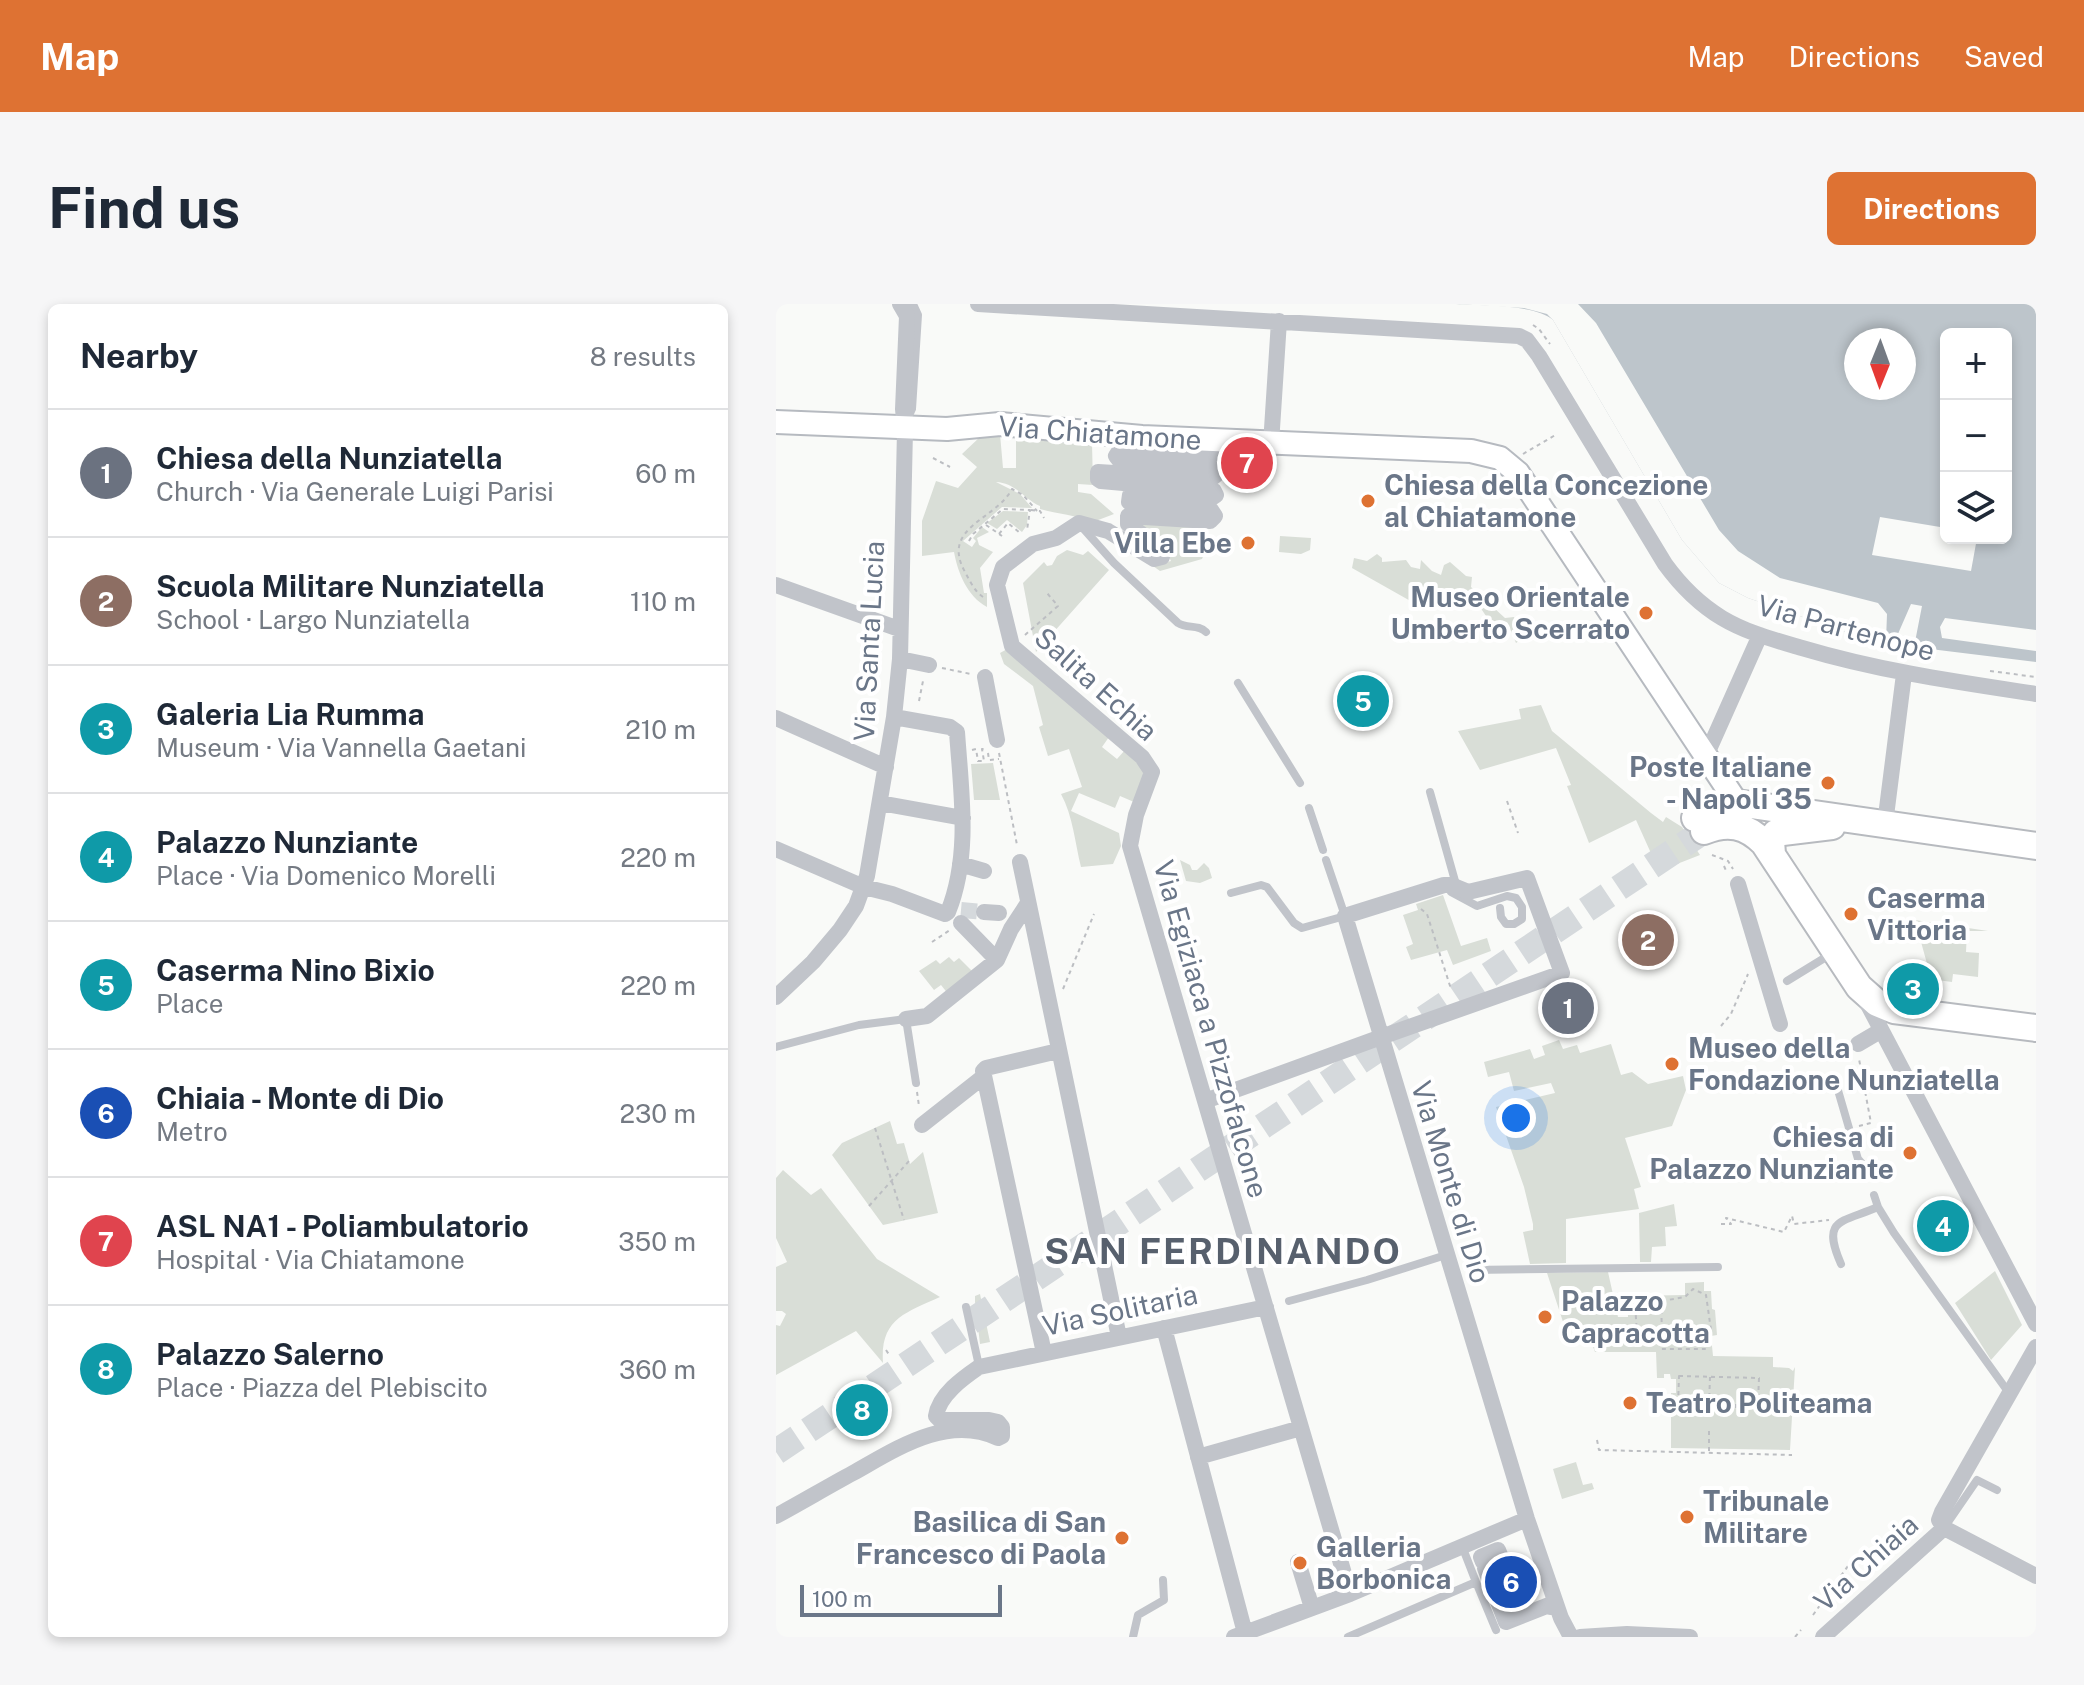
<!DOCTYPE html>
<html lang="en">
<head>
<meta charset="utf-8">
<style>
  :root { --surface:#fff; --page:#f6f6f7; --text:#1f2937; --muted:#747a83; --line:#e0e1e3; --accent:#de7233 }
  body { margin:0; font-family:"Public Sans",sans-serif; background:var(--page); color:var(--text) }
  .controls { position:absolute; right:24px; top:24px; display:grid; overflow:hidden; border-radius:12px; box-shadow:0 4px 12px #0003 }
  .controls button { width:72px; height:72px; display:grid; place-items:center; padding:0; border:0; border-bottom:2px solid var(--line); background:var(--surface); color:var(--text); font:40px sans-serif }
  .compass { position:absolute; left:1068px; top:24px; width:72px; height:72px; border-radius:50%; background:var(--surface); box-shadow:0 4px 12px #0003; rotate:181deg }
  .scale { position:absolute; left:24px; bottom:20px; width:202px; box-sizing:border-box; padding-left:8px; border:4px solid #6a7688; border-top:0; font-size:22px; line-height:28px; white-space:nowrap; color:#6a7688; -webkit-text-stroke:6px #fff; paint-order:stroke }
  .you { position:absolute; left:740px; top:814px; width:28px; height:28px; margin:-20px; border:6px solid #fff; border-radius:50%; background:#1a73e8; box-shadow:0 0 0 12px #1a73e833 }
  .badge { display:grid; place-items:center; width:52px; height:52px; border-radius:50%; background:var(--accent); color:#fff; font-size:26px; font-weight:700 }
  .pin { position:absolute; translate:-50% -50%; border:4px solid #fff; box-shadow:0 2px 8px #0006 }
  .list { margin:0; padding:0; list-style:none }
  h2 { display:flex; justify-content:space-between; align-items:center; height:104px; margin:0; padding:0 32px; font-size:34px }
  h2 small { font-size:26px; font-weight:400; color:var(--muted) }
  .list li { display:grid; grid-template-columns:52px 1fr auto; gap:24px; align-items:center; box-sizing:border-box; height:128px; padding:0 32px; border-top:2px solid var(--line) }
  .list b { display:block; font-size:30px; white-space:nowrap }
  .list p { margin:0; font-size:26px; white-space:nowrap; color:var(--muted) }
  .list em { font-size:26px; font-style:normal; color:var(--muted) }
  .icon { flex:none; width:44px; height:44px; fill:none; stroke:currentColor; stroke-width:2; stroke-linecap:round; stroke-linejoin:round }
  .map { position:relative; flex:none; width:1260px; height:1333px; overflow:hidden; border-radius:12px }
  header { display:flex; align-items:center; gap:48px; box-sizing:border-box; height:112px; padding:0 40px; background:var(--accent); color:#fff }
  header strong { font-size:38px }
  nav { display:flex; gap:44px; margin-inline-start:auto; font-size:28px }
  .intro { display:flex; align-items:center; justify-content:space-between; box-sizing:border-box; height:192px; padding:0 48px }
  h1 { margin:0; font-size:56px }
  .button { padding:20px 36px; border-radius:12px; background:var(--accent); color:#fff; font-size:28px; font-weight:700 }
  main { display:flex; gap:48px; padding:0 48px }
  aside { flex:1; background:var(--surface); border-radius:12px; box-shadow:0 4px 12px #0003 }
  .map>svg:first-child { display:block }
</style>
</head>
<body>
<header>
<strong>Map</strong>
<nav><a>Map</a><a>Directions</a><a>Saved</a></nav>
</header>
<div class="intro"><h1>Find us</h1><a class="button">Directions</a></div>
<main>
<aside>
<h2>Nearby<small>8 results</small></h2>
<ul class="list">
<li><span class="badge" style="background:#6b7280">1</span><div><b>Chiesa della Nunziatella</b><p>Church · Via Generale Luigi Parisi</p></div><em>60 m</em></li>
<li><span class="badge" style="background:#8d6e63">2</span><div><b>Scuola Militare Nunziatella</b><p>School · Largo Nunziatella</p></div><em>110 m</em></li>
<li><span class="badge" style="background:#0f9aa8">3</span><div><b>Galeria Lia Rumma</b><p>Museum · Via Vannella Gaetani</p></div><em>210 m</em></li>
<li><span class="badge" style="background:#0f9aa8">4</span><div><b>Palazzo Nunziante</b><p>Place · Via Domenico Morelli</p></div><em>220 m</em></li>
<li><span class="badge" style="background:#0f9aa8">5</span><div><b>Caserma Nino Bixio</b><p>Place</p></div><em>220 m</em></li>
<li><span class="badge" style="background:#1a4fb4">6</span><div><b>Chiaia - Monte di Dio</b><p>Metro</p></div><em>230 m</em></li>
<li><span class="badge" style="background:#e0444e">7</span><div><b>ASL NA1 - Poliambulatorio</b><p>Hospital · Via Chiatamone</p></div><em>350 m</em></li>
<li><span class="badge" style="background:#0f9aa8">8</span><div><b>Palazzo Salerno</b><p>Place · Piazza del Plebiscito</p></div><em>360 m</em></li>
</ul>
</aside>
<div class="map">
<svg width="1260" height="1333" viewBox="0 0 1260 1333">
  <rect width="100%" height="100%" fill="#f9faf8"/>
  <path fill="#d9ded7" d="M 224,130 L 227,164 L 240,164 L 240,130 L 316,139 L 317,181 L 302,180 L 302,188 L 315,190 L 338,210 L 317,218 C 300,211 282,210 264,205 L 264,202 C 248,195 240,179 220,178 L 244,190 L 256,204 L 226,203 L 187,237 L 196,243 L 200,237 L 197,234 L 206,223 L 213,228 L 201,234 L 203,241 L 217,248 L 204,264 L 208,289 L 211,289 L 211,303 C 191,292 182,269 178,248 L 146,252 L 146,217 L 160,177 L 182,184 L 201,163 L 186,150 L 205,132 Z
    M 227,207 L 252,208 L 251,221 L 246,228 L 231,216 L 221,225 L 211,219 Z
    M 357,216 L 423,221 L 429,248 L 426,255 L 384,267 L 377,262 L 395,257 L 387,241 Z
    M 504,232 L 535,234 L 534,246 L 525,250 L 503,248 Z
    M 291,246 L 307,251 L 312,247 L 333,266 L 260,348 L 247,279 L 268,258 L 271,262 L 276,261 L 281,252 Z
    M 601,250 L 606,254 L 606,258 L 630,256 L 635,263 L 644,265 L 645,256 L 656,267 L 665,271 L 668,261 L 674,258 L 690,272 L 696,273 L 695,283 L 729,314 L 738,313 L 747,334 L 740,339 L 731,318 L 718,324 L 694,288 L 677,296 L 637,303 L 638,299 L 576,264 L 578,254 L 591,257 Z
    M 233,344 L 333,433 L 326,443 L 341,455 L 349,446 L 374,467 L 358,498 L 344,492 L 339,504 L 303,489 L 295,507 L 343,529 L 345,542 L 337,560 L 305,563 C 299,539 297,512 285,490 L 306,483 L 293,445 L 272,452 L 263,423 L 267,421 L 257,382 L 228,360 L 224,349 Z
    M 765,401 L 776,427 L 875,509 L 887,518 L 890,513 L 906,523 L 924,551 L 883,567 L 860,516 L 813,539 L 791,482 L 795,481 L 780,444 L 704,466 L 682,427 L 745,415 L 743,405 Z
    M 217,459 L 224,496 L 198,496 L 195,460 Z
    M 404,556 L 414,561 L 416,566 L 421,566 L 428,559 L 433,564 L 436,574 L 424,579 L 410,577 Z
    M 667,591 L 685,642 L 711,634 L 715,647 L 677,661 L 671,646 L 635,656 L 630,643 L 637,640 L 627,611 L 642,606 L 640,600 Z
    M 1139,616 L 1212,627 L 1191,627 L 1190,648 L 1203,649 L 1202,673 L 1177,670 L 1176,678 L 1153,675 L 1153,667 Z
    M 173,653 L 178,658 L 183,654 L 199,670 L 173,691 L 165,681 L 158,686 L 143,667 L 160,656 L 164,660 Z
    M 783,736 L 787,745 L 801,741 L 804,749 L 835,740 L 845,771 L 856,768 L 872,780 L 907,772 L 910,786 L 896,822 L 849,834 L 865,883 L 858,885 L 863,905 L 790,915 L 790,959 L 754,960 L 747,928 L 757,926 L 757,920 L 748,883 L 720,803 L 779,789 L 775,779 L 738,787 L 733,768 L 712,773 L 708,758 L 754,745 L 758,755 L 769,751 L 766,742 Z
    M 114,817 L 121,840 L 128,839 L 134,860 L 147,848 L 162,909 L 107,921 L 56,851 L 66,839 Z
    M 7,866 L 35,891 L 45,884 L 101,955 L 164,993 C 129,1009 104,1015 107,1059 L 80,1027 L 0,1071 L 0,1021 L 4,1022 L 10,1010 L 6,1007 L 0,1007 L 0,963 L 11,958 L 0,934 L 0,874 Z
    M 898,900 L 901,922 L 889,923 L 890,942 L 876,943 L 875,958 L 864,958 L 863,909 Z
    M 1219,967 L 1246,1021 L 1215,1056 L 1179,999 Z
    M 832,968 L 842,1013 L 852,1013 L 851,992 L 909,991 L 909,979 L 928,978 L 928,987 L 935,987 L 936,1005 L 939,1006 L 941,1031 L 935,1032 L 937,1052 L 997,1053 L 997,1063 L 1013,1064 L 1017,1067 L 1019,1063 L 1014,1146 L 895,1144 L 895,1089 L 900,1089 L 900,1075 L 895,1075 L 894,1070 L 888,1070 L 888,1074 L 881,1074 L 880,1048 L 819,1048 L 809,1021 L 790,1027 L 771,969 Z
    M 204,990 L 214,1038 L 204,1040 L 199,998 L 199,992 Z
    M 800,1158 L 807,1181 L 816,1179 L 818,1185 L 786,1195 L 777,1165 Z"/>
  <path fill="#bdc5cb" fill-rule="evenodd" d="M 680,0 L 1260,0 L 1260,358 L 1138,343 L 1073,329 L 972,294 L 943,279 L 906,236 L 777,16 C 759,0 706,2 680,0 ZM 1170,30 L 1230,30 L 1230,234 L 1170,234 ZM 1080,36 L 1128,36 L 1128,84 L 1080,84 Z"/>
  <path fill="#f9faf8" d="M 680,0 L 802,0 L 820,19 L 943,226 L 962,247 L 1004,274 L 1102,299 L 1111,310 L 1110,337 L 1073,329 L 972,294 L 943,279 L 906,236 L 777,16 L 771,10 L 748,4 Z
    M 1104,213 L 1170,224 L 1170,234 L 1201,234 L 1195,267 L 1096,251 Z
    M 1135,300 L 1146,302 L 1138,343 L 1118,339 Z
    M 1169,314 L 1260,326 L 1260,347 L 1166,334 L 1164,323 Z"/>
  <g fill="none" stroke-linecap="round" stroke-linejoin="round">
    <path stroke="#d5d9dc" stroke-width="16" stroke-dasharray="16 8" stroke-linecap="butt" d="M 185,606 L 208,608"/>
    <path stroke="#d5d9dc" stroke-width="26" stroke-dasharray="26 13" stroke-linecap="butt" d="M 0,1148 L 928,527"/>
    <defs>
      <path id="secondary" d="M 0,118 L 171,125 L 224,120 L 366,133 L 695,147 L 724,154 L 742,169 L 961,499"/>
      <path id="primary" d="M 919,514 L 942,501 L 961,499 L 1260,542
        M 928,527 C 952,517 970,521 988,539 L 1083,683 L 1101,699 L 1118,706 L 1260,724
        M 996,550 L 995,537 L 1000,529 L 1056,522"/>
    </defs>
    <use href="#secondary" stroke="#b6bac0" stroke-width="26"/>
    <use href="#primary" stroke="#b7babf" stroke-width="30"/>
    <path stroke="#bcbec2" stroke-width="2" stroke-dasharray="4 4" stroke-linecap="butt" d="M 757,21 L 763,25 L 774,40
      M 747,150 L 781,130
      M 157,154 L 174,163
      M 255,206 L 264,207 L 268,214
      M 210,221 L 226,232
      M 223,230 L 232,219 L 244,229
      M 193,237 L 197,230 L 227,205 L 254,206 L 251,226
      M 207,293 C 199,288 194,277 189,268 C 164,223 220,216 236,185 L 247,191 L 261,207
      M 249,331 L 282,302 L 271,289
      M 166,364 L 195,370
      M 1214,367 L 1260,373
      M 143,397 L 147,377
      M 196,446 L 200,445 L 202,457 L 208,457 L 206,445 L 210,445
      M 212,449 L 213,456 L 223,455
      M 223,449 L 241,541
      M 731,497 L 742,529
      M 936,551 L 952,557 L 957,565
      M 948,562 L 951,569
      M 645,605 L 651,610 L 675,685
      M 156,638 L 174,626
      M 287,685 L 318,610
      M 945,722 L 955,710 L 972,670
      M 141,788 L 143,802
      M 1083,822 L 1095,819 L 1083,755
      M 99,824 L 128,916
      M 93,902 L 133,857
      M 945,920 L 955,920 L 950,914 L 1008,928 L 1016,912 L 1018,920 L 1053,916
      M 886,997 L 909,993 L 917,985 L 930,991 L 935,1026 L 929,1029
      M 885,998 L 886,1029 L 861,1031 L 859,999 Z
      M 883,1030 L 885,1045 L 929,1045 L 929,1029 L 886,1029
      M 110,1046 L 114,1052
      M 903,1072 L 983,1074 L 982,1098 L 960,1098 L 960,1103 L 902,1102 Z
      M 933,1101 L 934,1073
      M 821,1136 L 823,1146 L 1016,1151
      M 933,1147 L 933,1124
      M 1037,1311 L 1072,1262
      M 1019,1333 L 1025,1326"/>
    <path stroke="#c1c4ca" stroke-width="8" d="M 132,114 L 136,105 L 142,11 L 137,0
      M 306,223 L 338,259 L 402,319 C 411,325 422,320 430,328
      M 462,379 L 524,479
      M 654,488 L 681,584
      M 533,504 L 547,546
      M 675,588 L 701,602 L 731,592 L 740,594 L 746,603 L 746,615 L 738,620 L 730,620 L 725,613 L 724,604
      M 455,589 L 485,581 L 491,583 L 518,619 L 526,624 L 569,612 L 550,556
      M 1011,677 L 1055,650
      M 0,743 L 83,721 L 130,715 L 140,779
      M 1059,776 L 1082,855 L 1090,864
      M 1098,891 L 1102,903 L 1118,929 L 1233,1089
      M 1065,960 C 1045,914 1065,919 1102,903
      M 695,966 L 942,963
      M 513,997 L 591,976 L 670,951
      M 190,1003 L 203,1062
      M 1168,1224 L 1201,1176 L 1221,1186
      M 700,1278 L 720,1326
      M 357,1333 L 362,1311 L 388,1296 L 387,1276
      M 572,1333 L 700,1278 L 686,1242"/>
    <path stroke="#c1c4ca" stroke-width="16" d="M 202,0 L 743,32 L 751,36 L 763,52 L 889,260 C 905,282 923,300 946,314 C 971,329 999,336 1026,344 C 1103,367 1181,378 1260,390
      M 440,137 L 440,148 L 435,152 L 344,146 L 340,152 L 344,157 L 436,164 L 441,170 L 435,175 L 322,168 L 322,175 L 325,177 L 438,187 L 440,191 L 434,195 L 354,191 L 353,198 L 356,200 L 435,206 L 439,212 L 434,217 L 352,212 L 352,220 L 385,245 L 386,253 L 378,255 L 332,227 L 303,219 L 280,234 L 257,240 L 227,263 L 221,281 L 236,342 L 366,453 L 376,468 L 360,511 L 354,542 L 574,1290
      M 495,140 L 503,17
      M 0,281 L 123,325
      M 124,355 L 153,361
      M 209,373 L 221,436
      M 0,414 L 110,463
      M 930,452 L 984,331
      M 104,499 L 187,514
      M 1109,520 L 1128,370
      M 0,545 L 88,583 L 116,590 L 169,610 L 172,608 C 195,551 185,487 181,428 L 174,423 L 118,413
      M 244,558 L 343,1033
      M 184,560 L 208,567
      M 962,580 L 1004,720
      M 208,608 L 223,609
      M 185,619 L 221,656
      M 0,693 L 37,658 L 64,626 L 80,602 L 91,572 L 118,413 L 124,355 L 129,126 L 127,105 L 131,12 L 124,0
      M 1089,695 L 1260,1020
      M 130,715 L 151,712 L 221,656 L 235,625 L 252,599
      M 1082,740 L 1099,730
      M 429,797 L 597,736 L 605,733 L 786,669 L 751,574 L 692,588 L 675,581 L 668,581 L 569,612 L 751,1215 L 785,1314 L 795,1333
      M 146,821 L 207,773
      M 388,1024 L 469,1329
      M 268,1049 L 207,767 L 210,764 L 282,747
      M 422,1153 L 525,1124
      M 0,1212 C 26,1198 51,1183 77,1169 C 120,1145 171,1110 222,1134 L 226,1132 L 226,1123 L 222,1118 L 213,1116 L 164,1116 L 160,1112 C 163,1091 187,1074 203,1063 L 490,1003
      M 1168,1224 L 1163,1216 L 1166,1208 L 1260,1043
      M 1168,1224 L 1260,1272
      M 522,1258 L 536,1304
      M 707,1258 L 705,1253 L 722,1246 L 724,1251
      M 709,1264 L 730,1318 L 773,1301 L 774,1303
      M 458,1333 L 574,1290 L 751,1215
      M 804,1333 L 851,1330 L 914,1333
      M 1047,1333 L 1168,1224"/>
    <use href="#secondary" stroke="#fff" stroke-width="22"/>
    <use href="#primary" stroke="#fff" stroke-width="26"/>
  </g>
  <g fill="#de7233" stroke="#fff" stroke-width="3">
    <circle cx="592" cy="197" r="8"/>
    <circle cx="472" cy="239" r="8"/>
    <circle cx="870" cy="309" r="8"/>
    <circle cx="1052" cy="479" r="8"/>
    <circle cx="1075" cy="610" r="8"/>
    <circle cx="896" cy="760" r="8"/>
    <circle cx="1134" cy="849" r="8"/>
    <circle cx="769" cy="1013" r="8"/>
    <circle cx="854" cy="1099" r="8"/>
    <circle cx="911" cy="1213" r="8"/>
    <circle cx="346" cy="1234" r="8"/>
    <circle cx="524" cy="1259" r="8"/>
  </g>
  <g text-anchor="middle" stroke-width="8" stroke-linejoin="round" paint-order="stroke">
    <g font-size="28" fill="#6a7688" stroke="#fff">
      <text transform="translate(324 129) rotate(4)" y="10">Via Chiatamone</text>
      <text transform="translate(1070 324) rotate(15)" y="10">Via Partenope</text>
      <text transform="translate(93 337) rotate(-87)" y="10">Via Santa Lucia</text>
      <text transform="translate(320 380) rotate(42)" y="10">Salita Echia</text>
      <text transform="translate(435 725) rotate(74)" y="10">Via Egiziaca a Pizzofalcone</text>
      <text transform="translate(675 878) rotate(73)" y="10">Via Monte di Dio</text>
      <text transform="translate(344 1006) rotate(-12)" y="10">Via Solitaria</text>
      <text transform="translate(1090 1259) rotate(-42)" y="10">Via Chiaia</text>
    </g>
    <g font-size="28" font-weight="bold" fill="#6a7688" stroke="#fff" text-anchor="start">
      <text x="608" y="191">Chiesa della Concezione<tspan x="608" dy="32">al Chiatamone</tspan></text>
      <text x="456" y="249" text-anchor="end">Villa Ebe</text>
      <text x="854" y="303" text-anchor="end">Museo Orientale<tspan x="854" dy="32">Umberto Scerrato</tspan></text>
      <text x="1036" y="473" text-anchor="end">Poste Italiane<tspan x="1036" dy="32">- Napoli 35</tspan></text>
      <text x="1091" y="604">Caserma<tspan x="1091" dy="32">Vittoria</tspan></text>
      <text x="912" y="754">Museo della<tspan x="912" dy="32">Fondazione Nunziatella</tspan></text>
      <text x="1118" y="843" text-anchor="end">Chiesa di<tspan x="1118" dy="32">Palazzo Nunziante</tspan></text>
      <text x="785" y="1007">Palazzo<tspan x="785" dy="32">Capracotta</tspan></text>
      <text x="870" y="1109">Teatro Politeama</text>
      <text x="927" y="1207">Tribunale<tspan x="927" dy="32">Militare</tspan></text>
      <text x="330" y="1228" text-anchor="end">Basilica di San<tspan x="330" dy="32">Francesco di Paola</tspan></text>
      <text x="540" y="1253">Galleria<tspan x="540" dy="32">Borbonica</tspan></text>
    </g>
    <g font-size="36" font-weight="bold" letter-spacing="2" fill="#57606d" stroke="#fff">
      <text x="447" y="960">SAN FERDINANDO</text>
    </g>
  </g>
</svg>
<div class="controls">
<button>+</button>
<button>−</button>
<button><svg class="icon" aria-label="layers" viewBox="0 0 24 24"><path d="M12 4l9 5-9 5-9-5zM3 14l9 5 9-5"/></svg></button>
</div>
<svg class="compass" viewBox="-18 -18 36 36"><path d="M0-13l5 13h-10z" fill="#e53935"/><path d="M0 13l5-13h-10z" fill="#747a83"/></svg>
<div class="scale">100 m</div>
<div class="you"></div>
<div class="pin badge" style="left:792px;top:704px;background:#6b7280">1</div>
<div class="pin badge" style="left:872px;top:636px;background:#8d6e63">2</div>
<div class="pin badge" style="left:1137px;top:685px;background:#0f9aa8">3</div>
<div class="pin badge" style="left:1167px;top:922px;background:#0f9aa8">4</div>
<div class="pin badge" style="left:587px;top:397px;background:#0f9aa8">5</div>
<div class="pin badge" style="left:735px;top:1278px;background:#1a4fb4">6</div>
<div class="pin badge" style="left:471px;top:159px;background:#e0444e">7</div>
<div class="pin badge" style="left:86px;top:1106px;background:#0f9aa8">8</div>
</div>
</main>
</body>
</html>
